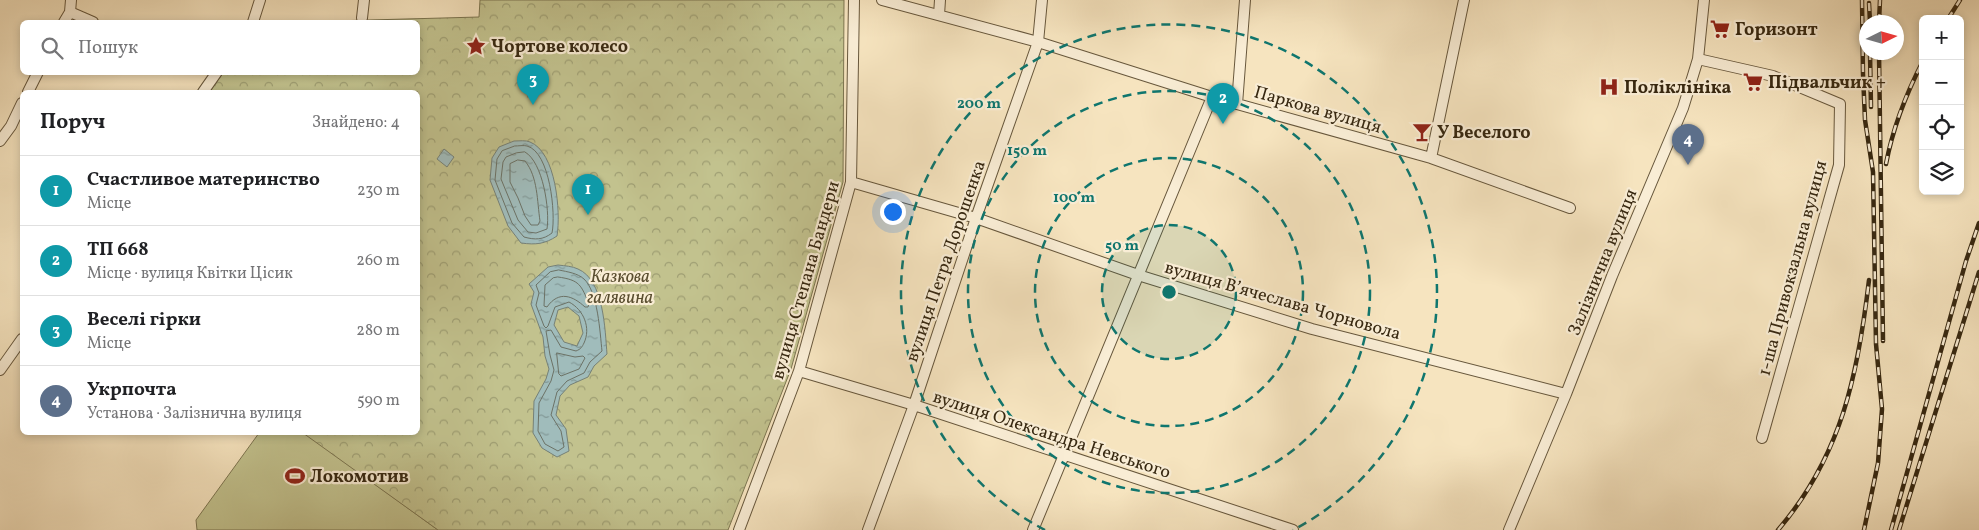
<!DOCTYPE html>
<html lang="uk">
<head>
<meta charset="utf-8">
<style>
  :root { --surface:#fff; --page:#f2f2f2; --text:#202124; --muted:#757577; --line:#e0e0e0; --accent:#111827 }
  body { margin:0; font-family:Vollkorn,serif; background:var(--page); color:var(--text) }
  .controls { position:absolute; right:15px; top:15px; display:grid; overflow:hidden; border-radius:8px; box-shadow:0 2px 8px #0003 }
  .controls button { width:45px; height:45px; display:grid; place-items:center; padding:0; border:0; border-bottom:1px solid var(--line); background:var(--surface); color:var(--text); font:25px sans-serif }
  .compass { position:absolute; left:1859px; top:15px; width:45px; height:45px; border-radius:50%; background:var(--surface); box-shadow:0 2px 8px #0003; rotate:85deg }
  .you { position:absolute; left:892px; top:211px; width:18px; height:18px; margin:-12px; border:4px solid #fff; border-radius:50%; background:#1a73e8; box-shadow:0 0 0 8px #1a73e833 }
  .badge { display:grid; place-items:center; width:32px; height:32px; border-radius:50%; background:var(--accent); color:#fff; font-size:16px; font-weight:700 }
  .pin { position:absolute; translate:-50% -41px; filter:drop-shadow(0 1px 2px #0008) }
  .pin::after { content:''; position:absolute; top:26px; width:18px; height:15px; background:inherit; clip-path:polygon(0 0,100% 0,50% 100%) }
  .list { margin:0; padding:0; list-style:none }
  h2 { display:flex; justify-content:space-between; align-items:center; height:65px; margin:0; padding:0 20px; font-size:21px }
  h2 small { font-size:16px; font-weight:400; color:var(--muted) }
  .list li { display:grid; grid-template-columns:32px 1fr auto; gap:15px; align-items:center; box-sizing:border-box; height:70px; padding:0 20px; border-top:1px solid var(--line) }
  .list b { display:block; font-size:19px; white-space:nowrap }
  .list p { margin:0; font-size:16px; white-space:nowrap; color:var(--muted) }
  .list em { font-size:16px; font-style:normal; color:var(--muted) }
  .icon { flex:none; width:28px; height:28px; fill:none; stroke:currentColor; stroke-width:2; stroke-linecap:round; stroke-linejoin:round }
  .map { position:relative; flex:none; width:1979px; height:530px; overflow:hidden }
  .search { position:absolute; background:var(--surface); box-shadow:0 2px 8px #0003; left:20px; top:20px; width:400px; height:55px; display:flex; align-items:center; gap:12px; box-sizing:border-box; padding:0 18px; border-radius:8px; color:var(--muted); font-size:19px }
  .panel { position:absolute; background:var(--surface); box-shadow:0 2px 8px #0003; left:20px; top:90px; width:400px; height:345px; border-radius:8px }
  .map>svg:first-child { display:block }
</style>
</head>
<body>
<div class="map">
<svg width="1979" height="530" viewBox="0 0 1979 530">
  <defs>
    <pattern id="park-crowns" width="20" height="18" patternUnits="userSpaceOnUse" patternTransform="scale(1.25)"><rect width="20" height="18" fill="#c2c28e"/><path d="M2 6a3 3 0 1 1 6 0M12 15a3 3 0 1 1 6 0" fill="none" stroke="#9e9e73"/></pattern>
    <pattern id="water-ripples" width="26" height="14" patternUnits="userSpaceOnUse" patternTransform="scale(1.25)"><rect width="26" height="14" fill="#a0bcbb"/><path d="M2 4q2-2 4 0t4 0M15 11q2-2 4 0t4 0" fill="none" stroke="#839997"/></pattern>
  </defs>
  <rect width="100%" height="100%" fill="#f6e4bf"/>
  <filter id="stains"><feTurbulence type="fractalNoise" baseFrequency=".004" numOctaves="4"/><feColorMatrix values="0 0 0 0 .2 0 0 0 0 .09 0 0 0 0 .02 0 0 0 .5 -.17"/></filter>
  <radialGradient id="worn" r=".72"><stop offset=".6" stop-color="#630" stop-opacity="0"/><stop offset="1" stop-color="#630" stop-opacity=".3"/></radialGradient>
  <path fill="#c2c28e" stroke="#7c7550" d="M 303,432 L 438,530 L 197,530 L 196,520 L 259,433 Z"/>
  <path fill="url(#park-crowns)" stroke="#7c7550" d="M 480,0 L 844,0 L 843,182 L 791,369 L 728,530 L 438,530 L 303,433 L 418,432 L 418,92 L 209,92 L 223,73 L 418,72 L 418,22 L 296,22 L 479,17 Z"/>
  <path fill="url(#water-ripples)" stroke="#768177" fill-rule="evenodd" d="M 514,141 C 519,141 526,140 530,142 C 556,152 561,212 557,236 C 545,244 536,245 521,243 L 508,226 L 490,180 L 492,158 L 499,147 Z
    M 444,149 L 454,157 L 447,167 L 437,159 Z
    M 558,265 C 565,266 572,266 578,269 C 604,280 605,330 607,354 L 594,366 L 588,377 L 570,385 L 560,396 L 556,415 L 566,429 L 569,451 L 557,457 L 542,448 L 533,433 L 534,401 L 546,379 L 549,369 L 545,356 L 543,337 L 531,304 L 534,292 L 529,284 L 548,267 ZM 568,307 L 579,316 L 583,333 L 577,346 L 564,342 L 554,325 L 558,310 Z"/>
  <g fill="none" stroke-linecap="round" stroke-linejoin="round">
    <path stroke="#6c7266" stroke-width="1" d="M 515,146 C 518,146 524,145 527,146 C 550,152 556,214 552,233 C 543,240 535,240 524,237 L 512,223 L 495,180 L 497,159 L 502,151 Z
      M 525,152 C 543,162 550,210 547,229 L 536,233 L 528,232 L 518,220 L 501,179 L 503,162 L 506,157 L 516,153 Z
      M 518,160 L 525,161 C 538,177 537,201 540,221 L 538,225 L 531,225 L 525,216 L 518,198 L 510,182 L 510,164 Z
      M 559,270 C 568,272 577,273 584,279 C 598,292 600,333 602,351 L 590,362 L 584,373 L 567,381 L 557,392 L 551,415 L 561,431 L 564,447 L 558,451 L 545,444 L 538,431 L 539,403 L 551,381 L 554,370 L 550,355 L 546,331 L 551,330 L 561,347 L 576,351 C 581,349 582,347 584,343 C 591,328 584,310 569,302 L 555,307 L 548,326 L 546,328 L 544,326 L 536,305 L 539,293 L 536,285 L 550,272 Z
      M 558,277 C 580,280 581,285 589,304 L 588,307 L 585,307 C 573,296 559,290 547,307 L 544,306 L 545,285 L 553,278 Z
      M 557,353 L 575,357 L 583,356 L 585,358 L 579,369 L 561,376 L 559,374 Z"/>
    <defs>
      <path id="street" d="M 882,0 L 1038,42 L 1212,97 L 1431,158 L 1570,208
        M 70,12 L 93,22
        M 939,15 L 940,0
        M 362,18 L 364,0
        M 64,22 L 70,12 L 71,0
        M 253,22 L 260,0
        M 1698,59 L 1773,76 L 1840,104 L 1839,165 L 1762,438
        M 28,92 L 38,72
        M 203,92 L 217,72
        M 1237,104 L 1245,0
        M 0,141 L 11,126 L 22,103
        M 1431,158 L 1464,0
        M 851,182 L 976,218 L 1138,275 L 1312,329 L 1566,394
        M 0,370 L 22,339
        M 799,371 L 914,405 L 1293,530
        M 739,530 L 799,371 L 851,182 L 854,0
        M 868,530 L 914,405 L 976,218 L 1038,42 L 1042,0
        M 1033,530 L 1212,97
        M 1509,530 L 1566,394 L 1612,276 L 1683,108 L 1698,59 L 1704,0"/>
    </defs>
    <use href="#street" stroke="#67573c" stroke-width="12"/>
    <use href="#street" stroke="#f9edd5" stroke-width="10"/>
    <defs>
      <path id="rail" d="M 1862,0 L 1863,74 L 1865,120 L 1873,172 L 1876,344 L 1882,409 L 1878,463 L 1864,530
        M 1869,3 L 1870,22
        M 1948,19 L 1960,0
        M 1879,22 L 1880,0
        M 1870,52 L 1871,107
        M 1879,52 L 1883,341
        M 1886,164 C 1893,127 1906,94 1923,61
        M 1778,530 C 1842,455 1858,374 1869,280
        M 1891,530 L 1966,261 L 1979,223
        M 1899,530 L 1979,272"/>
    </defs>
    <use href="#rail" stroke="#372811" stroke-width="4.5"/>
    <use href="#rail" stroke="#f9edd5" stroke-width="2.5" stroke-dasharray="8" stroke-linecap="butt"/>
  </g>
  <circle cx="1169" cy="292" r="67" fill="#0f766e" fill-opacity=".12"/>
  <g fill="none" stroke="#0f766e" stroke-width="2.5" stroke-dasharray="9 6">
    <circle cx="1169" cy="292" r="67"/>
    <circle cx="1169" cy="292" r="134"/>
    <circle cx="1169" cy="292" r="201"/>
    <path d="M1045 530A268 268 0 1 1 1293 530"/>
  </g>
  <defs>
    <symbol id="supermarket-bare" viewBox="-9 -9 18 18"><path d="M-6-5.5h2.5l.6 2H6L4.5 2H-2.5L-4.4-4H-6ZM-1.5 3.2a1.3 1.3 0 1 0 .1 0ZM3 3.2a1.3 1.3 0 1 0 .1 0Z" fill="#8f2418" stroke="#f9edd5" stroke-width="2.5" paint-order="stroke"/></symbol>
    <symbol id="sight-bare" viewBox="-9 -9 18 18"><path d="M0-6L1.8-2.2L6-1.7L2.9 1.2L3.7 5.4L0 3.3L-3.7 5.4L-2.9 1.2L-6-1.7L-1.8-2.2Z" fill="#8f2418" stroke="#f9edd5" stroke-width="2.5" paint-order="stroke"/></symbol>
    <symbol id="hospital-bare" viewBox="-9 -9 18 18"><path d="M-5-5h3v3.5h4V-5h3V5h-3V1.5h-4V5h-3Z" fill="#8f2418" stroke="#f9edd5" stroke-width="2.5" paint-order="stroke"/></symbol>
    <symbol id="bar-bare" viewBox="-9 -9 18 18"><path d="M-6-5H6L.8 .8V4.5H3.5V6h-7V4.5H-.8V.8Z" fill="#8f2418" stroke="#f9edd5" stroke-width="2.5" paint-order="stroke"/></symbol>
    <symbol id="stadium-bare" viewBox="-9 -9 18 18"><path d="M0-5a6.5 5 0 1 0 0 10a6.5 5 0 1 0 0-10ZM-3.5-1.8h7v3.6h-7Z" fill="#8f2418" stroke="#f9edd5" stroke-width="2.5" paint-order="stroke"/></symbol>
  </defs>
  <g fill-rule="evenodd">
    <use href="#supermarket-bare" x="1706" y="15" width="28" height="28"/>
    <use href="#sight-bare" x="462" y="32" width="28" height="28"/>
    <use href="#supermarket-bare" x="1739" y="68" width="28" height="28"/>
    <use href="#hospital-bare" x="1595" y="73" width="28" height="28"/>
    <use href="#bar-bare" x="1408" y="118" width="28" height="28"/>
    <use href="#stadium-bare" x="281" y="462" width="28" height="28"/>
  </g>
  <g text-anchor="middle" stroke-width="4.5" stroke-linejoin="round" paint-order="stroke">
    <g font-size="18" font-weight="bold" fill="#372811" stroke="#f9edd5" text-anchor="start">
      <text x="1735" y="35">Горизонт</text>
      <text x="491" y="52">Чортове колесо</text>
      <text x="1768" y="88">Підвальчик +</text>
      <text x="1624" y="93">Поліклініка</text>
      <text x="1437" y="138">У Веселого</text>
      <text x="310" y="482">Локомотив</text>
    </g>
    <g font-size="18" fill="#372811" stroke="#f9edd5">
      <text transform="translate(1318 109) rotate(16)" y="6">Паркова вулиця</text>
      <text transform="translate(945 261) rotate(-71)" y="6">вулиця Петра Дорошенка</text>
      <text transform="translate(1602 262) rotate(-68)" y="6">Залізнична вулиця</text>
      <text transform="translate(1792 268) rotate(-75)" y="6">1-ша Привокзальна вулиця</text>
      <text transform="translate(805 280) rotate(-74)" y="6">вулиця Степана Бандери</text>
      <text transform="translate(1283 300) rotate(16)" y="6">вулиця Вʼячеслава Чорновола</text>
      <text transform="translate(1052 434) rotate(18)" y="6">вулиця Олександра Невського</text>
    </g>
    <g font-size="18" font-style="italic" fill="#5a4e30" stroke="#f9edd5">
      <text x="620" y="282">Казкова<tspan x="620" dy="21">галявина</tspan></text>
    </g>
  </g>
  <circle cx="1169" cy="292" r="8" fill="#0f766e" stroke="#f9edd5" stroke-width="2.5"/>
  <g font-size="15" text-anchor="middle" font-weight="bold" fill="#0f766e" stroke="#f9edd5" stroke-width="4.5" stroke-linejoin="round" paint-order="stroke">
    <text x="979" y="108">200 m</text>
    <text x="1027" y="155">150 m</text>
    <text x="1074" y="202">100 m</text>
    <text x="1122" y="250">50 m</text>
  </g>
  <rect width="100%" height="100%" filter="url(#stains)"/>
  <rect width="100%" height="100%" fill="url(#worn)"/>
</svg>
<div class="controls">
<button>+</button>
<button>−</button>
<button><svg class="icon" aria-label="locate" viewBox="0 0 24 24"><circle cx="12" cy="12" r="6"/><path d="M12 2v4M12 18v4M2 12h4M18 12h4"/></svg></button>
<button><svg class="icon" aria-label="layers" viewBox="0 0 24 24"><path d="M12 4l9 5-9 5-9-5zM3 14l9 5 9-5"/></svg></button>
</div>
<svg class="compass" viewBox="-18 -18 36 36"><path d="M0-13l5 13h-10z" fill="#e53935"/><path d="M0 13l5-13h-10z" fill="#757577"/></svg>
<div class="you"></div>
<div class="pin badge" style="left:588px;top:215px;background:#0f9aa8">1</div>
<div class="pin badge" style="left:1223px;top:124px;background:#0f9aa8">2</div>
<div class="pin badge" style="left:533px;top:105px;background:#0f9aa8">3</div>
<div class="pin badge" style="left:1688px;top:165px;background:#5c6f8a">4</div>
<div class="search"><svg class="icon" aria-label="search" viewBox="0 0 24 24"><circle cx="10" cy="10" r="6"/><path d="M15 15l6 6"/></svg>Пошук</div>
<section class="panel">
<h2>Поруч<small>Знайдено: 4</small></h2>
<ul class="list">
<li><span class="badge" style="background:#0f9aa8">1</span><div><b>Счастливое материнство</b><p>Місце</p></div><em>230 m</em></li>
<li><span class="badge" style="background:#0f9aa8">2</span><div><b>ТП 668</b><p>Місце · вулиця Квітки Цісик</p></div><em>260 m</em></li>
<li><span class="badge" style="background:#0f9aa8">3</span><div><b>Веселі гірки</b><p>Місце</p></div><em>280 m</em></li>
<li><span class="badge" style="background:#5c6f8a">4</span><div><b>Укрпочта</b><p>Установа · Залізнична вулиця</p></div><em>590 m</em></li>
</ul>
</section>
</div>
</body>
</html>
